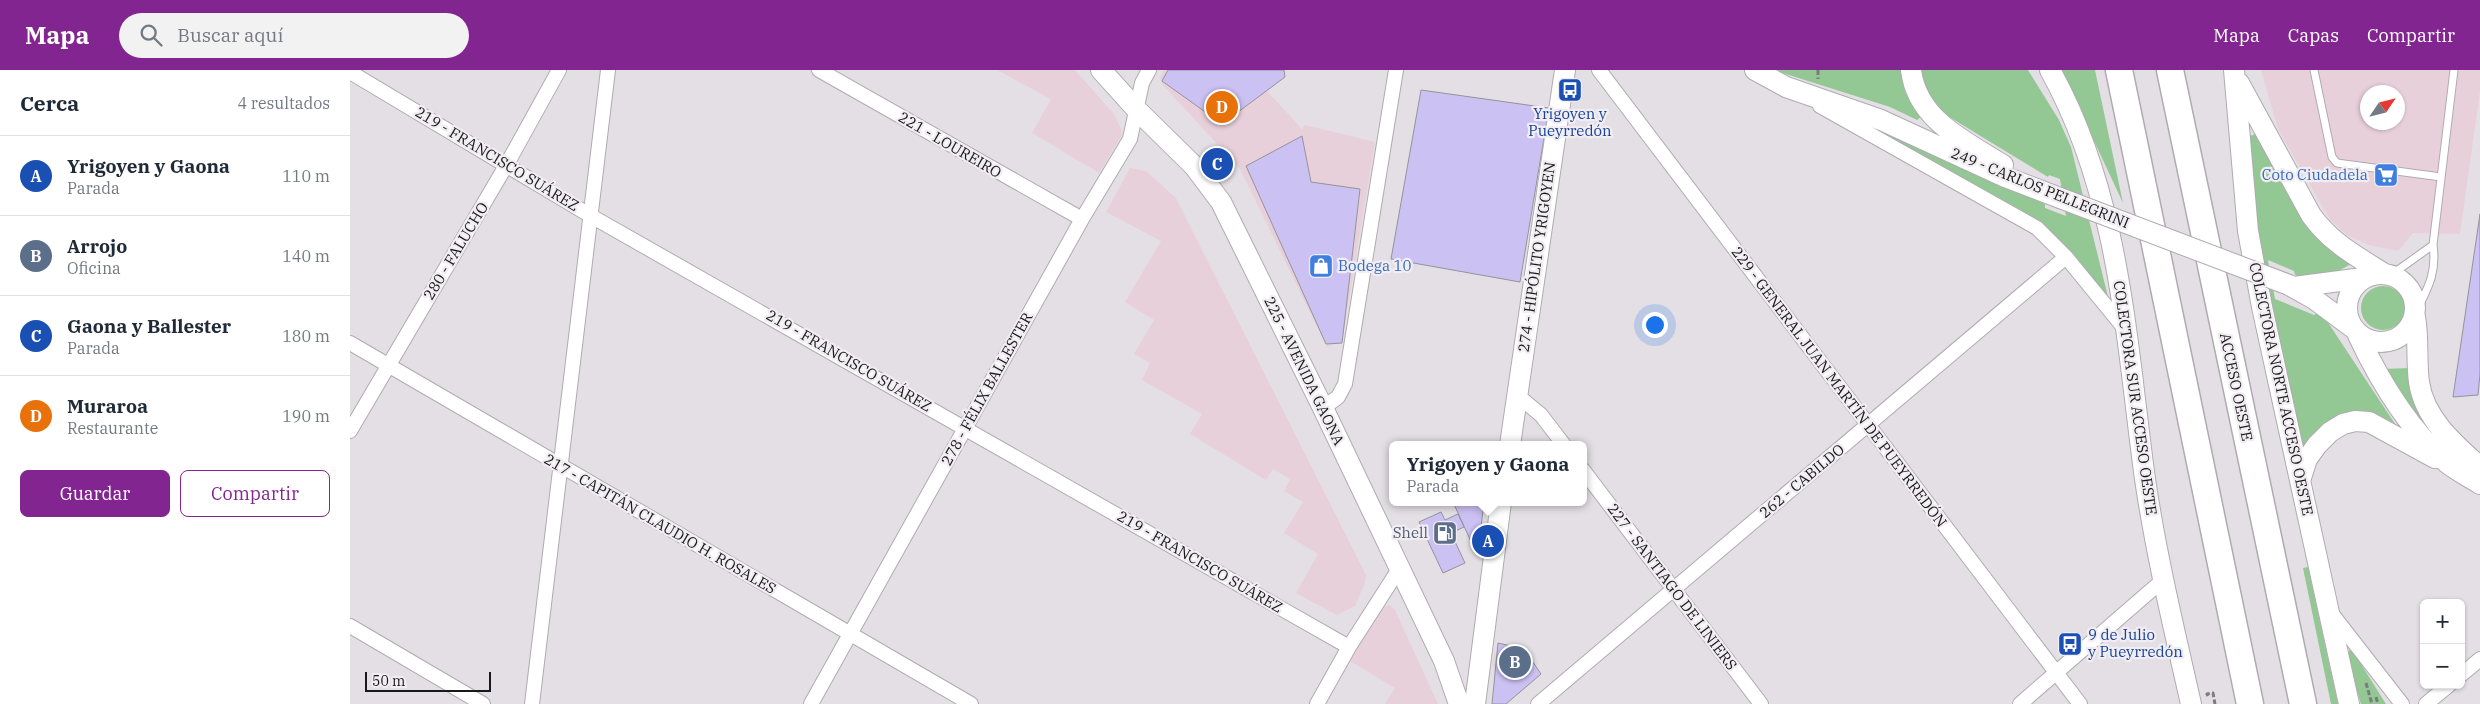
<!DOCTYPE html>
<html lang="es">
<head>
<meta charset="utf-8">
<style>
  :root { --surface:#fff; --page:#f2f2f3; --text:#1f2937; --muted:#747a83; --line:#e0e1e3; --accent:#822591 }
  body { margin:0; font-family:"IBM Plex Serif",serif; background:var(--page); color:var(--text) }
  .controls { position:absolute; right:15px; bottom:15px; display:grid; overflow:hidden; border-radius:8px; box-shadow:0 1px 4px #0004 }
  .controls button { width:45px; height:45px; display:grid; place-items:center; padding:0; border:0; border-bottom:1px solid var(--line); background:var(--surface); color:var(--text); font:25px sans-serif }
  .compass { position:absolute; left:2010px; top:15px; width:45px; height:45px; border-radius:50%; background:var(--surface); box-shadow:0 1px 4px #0004; rotate:55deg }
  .scale { position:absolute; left:15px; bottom:12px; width:126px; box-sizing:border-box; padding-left:5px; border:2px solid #19181a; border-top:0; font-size:14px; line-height:18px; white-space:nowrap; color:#19181a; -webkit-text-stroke:4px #f1edf2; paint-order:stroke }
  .you { position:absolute; left:1304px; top:254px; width:18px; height:18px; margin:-12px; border:4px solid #fff; border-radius:50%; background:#1a73e8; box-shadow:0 0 0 8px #1a73e833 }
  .badge { display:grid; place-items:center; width:32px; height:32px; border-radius:50%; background:var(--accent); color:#fff; font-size:16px; font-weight:700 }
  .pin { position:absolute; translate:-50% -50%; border:2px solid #fff; box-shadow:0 1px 5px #0006 }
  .popup { position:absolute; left:1039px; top:371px; width:198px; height:65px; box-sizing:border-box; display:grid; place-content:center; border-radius:8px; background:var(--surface); filter:drop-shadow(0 1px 4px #0005); font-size:16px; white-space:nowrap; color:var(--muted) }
  .popup b { font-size:19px; color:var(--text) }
  .popup::after { content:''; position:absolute; left:50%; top:100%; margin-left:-10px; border:10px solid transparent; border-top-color:var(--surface) }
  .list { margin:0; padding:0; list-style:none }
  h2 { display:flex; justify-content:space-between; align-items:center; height:65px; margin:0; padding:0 20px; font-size:21px }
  h2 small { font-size:16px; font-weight:400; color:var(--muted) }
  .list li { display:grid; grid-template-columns:32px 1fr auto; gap:15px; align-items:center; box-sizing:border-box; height:80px; padding:0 20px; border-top:1px solid var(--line) }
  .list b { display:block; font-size:19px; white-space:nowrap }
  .list p { margin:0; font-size:16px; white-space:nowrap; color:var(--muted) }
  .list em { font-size:16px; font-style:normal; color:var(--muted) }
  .actions { display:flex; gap:10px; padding:15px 20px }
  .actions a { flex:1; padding:11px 0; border:1px solid var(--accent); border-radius:8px; text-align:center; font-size:18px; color:var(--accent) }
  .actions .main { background:var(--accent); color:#fff }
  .icon { flex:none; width:28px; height:28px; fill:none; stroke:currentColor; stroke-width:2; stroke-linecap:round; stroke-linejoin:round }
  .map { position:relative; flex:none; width:2130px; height:634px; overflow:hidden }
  header { display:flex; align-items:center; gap:30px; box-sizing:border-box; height:70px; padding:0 25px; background:var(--accent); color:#fff }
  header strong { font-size:24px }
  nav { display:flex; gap:28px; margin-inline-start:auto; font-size:18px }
  .search { width:350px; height:45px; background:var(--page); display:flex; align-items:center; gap:12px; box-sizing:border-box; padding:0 18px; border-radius:28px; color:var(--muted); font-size:19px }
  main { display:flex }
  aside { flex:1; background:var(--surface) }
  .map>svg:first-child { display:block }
</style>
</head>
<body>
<header>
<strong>Mapa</strong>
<div class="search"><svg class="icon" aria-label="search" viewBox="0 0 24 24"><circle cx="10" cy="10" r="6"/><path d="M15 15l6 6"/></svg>Buscar aquí</div>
<nav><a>Mapa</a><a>Capas</a><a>Compartir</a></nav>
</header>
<main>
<aside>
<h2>Cerca<small>4 resultados</small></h2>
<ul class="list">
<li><span class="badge" style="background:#1a4fb4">A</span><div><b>Yrigoyen y Gaona</b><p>Parada</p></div><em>110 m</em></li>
<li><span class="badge" style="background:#5c6f8a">B</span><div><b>Arrojo</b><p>Oficina</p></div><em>140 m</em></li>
<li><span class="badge" style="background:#1a4fb4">C</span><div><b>Gaona y Ballester</b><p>Parada</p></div><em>180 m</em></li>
<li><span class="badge" style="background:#e8710a">D</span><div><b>Muraroa</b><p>Restaurante</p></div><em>190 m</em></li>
</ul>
<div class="actions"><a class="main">Guardar</a><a>Compartir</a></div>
</aside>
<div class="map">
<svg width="2130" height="634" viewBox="0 0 2130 634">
  <rect width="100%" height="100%" fill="#e4dfe5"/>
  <path fill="#e8d0da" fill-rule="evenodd" d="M 647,0 L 725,0 L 764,44 L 771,59 L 772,65 L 749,103 L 682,63 L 701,29 Z
    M 814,0 L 934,0 L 935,7 L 917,21 L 952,59 L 955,55 L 1025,72 L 992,271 L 977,277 L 890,99 L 812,14 L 810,7 Z
    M 1911,0 L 2130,0 L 2130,21 L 2110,164 L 2063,163 L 2048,181 L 2019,175 L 1997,165 L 1980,150 L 1928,59 ZM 2018,22 L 2048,22 L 2048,52 L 2018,52 Z
    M 780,98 L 796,101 L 826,128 L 1016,505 L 1015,513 L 1005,536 L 987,545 L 946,523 L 968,484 L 934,463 L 953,432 L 934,421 L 940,409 L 923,399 L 916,410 L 840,364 L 852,344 L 792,310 L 800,293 L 784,284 L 804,250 L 775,232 L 811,171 L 756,142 Z
    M 1040,535 L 1045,540 L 1088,634 L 1035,634 L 1045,618 L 1000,591 L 1028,544 L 1034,537 Z"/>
  <path fill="#93c794" d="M 1423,0 L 1551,0 L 1555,22 L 1571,47 L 1567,50 L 1540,37 Z
    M 1568,0 L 1678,0 L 1709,50 L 1721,77 L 1760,235 L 1724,185 L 1695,156 L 1499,46 L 1695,134 L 1695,138 L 1716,146 L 1710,109 L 1699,105 L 1698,107 L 1583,37 Z
    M 1711,0 L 1745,0 L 1773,133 Z
    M 1905,64 L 2002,193 C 1983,205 1966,214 1945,205 L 1944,201 L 1918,190 L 1925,229 L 1964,245 L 1969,242 L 1975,248 L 2051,363 L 2031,349 L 1953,379 L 1918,229 L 1905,146 L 1900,66 Z
    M2011 238a22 22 0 1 1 44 0a22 22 0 1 1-44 0Z
    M 2061,298 L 2088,373 L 2031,299 Z
    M 1958,497 L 1988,634 L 1981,634 L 1953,498 Z
    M 1999,580 L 2004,583 L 2036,634 L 2011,634 L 1998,593 Z"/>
  <path fill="#cbc1f3" stroke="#949399" d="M 818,0 L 934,0 L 935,7 L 872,54 L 812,11 Z
    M 1071,20 L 1199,38 L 1170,212 L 1041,189 Z
    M 952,66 L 961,112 L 1010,119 L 992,273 L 976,274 L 896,96 Z
    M 2130,144 L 2130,304 L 2128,325 L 2103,327 Z
    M 1103,432 L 1134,432 L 1129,474 L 1123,476 Z
    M 1091,442 L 1095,450 L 1108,444 L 1114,457 L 1101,463 L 1115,493 L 1093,503 L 1069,452 Z
    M 1148,573 L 1174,579 L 1191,604 L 1156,634 L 1142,634 Z"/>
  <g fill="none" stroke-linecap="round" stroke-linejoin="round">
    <defs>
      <path id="lane" d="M 1964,0 L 1982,87 L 1987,93 L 2091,107
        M 2041,205 L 2083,175
        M 2066,242 C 2078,218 2087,203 2083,175 L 2104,0"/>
      <path id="street" d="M 469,0 L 732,149
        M 1249,0 L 1730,634
        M 0,2 L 241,146 L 999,577
        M 1470,36 L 1687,158 L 1716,187 L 1775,259
        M 0,273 L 621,634
        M 1167,325 L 1191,345 L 1214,375
        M 973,338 L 988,327 L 995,314 L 1046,0
        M 0,361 L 157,94 L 209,0
        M 1233,400 L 1411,634
        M 1982,544 L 2052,634
        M 0,556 L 133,634
        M 2111,605 L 2130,589
        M 182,634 L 258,0
        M 461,634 L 732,149 L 780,69 L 792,13 L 799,0
        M 967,634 L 999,577 L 1049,499
        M 1188,634 L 1716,187
        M 1670,634 L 1813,510
        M 2076,634 L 2099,615"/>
      <path id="secondary" d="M 751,0 L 788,41 L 844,96 L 871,132 L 973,338 L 1094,591 L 1109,634
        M 1405,0 L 1436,17 L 1531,50 L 1655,107 L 1710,128
        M 1561,0 C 1567,50 1615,71 1653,95
        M 1700,0 C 1770,125 1776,270 1795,409 C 1806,484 1824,559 1841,634
        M 1884,0 L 1898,161 L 1912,237 L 1999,634
        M 1889,13 L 1961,145 C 1980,172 2006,186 2033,203
        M1997 238a34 34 0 1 1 68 0a34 34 0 1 1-68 0Z
        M 1939,215 L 1964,229 L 2003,258
        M 1944,217 L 2013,208
        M 2065,247 C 2069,268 2066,290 2069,312 C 2074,348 2104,374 2130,397
        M 2008,265 C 2030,312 2058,358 2097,393 C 2107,401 2119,407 2130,414
        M 1160,375 L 1215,0
        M 1950,411 L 1957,389 L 1967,375 L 1980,362 L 1993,354 L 2005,351 L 2019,352 L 2085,388
        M 1125,634 L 1151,432"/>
      <path id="highway" d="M 1769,0 L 1900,634
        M 1820,0 L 1953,634"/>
    </defs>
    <use href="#lane" stroke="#afabb0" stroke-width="9"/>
    <use href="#street" stroke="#afabb0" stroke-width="16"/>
    <use href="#secondary" stroke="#afabb0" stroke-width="22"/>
    <use href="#highway" stroke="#afabb0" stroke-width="29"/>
    <path stroke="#7d7a7e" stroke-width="3" stroke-dasharray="5 2.5" stroke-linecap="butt" d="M 1468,0 L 1468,9
      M 2016,613 L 2022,634
      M 1858,626 L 1857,624 L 1863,623 L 1865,634
      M 2026,627 L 2028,634"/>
    <use href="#lane" stroke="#fff" stroke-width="7"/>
    <use href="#street" stroke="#fff" stroke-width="14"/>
    <use href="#secondary" stroke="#fff" stroke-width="20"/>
    <use href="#highway" stroke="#fff" stroke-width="26"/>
    <defs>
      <path id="secondary-bridge" d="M 1710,128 L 1939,215"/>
    </defs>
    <use href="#secondary-bridge" stroke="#afabb0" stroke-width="22" stroke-linecap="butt"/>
    <use href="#secondary-bridge" stroke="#fff" stroke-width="20"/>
  </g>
  <defs>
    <symbol id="bus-square" viewBox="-11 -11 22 22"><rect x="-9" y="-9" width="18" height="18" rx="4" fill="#1a4fb4" stroke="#f1edf2"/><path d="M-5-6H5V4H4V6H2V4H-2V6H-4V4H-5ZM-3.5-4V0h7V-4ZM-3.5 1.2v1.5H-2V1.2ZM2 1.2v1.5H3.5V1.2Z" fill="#fff"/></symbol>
    <symbol id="supermarket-square" viewBox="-11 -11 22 22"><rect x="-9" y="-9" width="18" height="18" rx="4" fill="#3f7fe0" stroke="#f1edf2"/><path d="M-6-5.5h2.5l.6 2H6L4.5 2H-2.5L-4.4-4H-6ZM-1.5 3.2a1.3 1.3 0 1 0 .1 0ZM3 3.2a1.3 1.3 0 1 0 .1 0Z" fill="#fff"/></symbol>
    <symbol id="shop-square" viewBox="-11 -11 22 22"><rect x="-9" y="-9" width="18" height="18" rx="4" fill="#3f7fe0" stroke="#f1edf2"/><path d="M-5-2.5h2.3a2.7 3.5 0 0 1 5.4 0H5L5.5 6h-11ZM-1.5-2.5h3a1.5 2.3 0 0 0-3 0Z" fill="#fff"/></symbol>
    <symbol id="fuel-square" viewBox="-11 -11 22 22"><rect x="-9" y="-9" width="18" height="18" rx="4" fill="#5c6f8a" stroke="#f1edf2"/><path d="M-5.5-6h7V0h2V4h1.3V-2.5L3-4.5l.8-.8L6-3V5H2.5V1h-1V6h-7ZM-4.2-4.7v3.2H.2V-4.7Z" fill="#fff"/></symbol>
  </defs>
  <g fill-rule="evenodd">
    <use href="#bus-square" x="1206" y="6" width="28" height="28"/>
    <use href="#supermarket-square" x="2022" y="91" width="28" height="28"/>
    <use href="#shop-square" x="957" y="182" width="28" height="28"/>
    <use href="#fuel-square" x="1081" y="449" width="28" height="28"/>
    <use href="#bus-square" x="1706" y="560" width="28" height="28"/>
  </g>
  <g text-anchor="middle" stroke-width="4.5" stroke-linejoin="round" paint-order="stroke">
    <g font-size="15" fill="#164399" stroke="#f1edf2">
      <text x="1220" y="49">Yrigoyen y<tspan x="1220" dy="17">Pueyrredón</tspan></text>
      <text x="1738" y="570" text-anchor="start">9 de Julio<tspan x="1738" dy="17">y Pueyrredón</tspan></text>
    </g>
    <g font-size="15" fill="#19181a" stroke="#f1edf2">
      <text transform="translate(600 75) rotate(30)" y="5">221 - LOUREIRO</text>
      <text transform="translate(147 89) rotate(31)" y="5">219 - FRANCISCO SUÁREZ</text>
      <text transform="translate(1690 118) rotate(22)" y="5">249 - CARLOS PELLEGRINI</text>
      <text transform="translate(106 181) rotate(-59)" y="5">280 - FALUCHO</text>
      <text transform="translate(1187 187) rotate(-82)" y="5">274 - HIPÓLITO YRIGOYEN</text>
      <text transform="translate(499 291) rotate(30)" y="5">219 - FRANCISCO SUÁREZ</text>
      <text transform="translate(954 301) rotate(64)" y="5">225 - AVENIDA GAONA</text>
      <text transform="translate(1489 317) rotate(53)" y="5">229 - GENERAL JUAN MARTÍN DE PUEYRREDÓN</text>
      <text transform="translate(1886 317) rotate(78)" y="5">ACCESO OESTE</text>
      <text transform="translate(637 319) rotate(-61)" y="5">278 - FÉLIX BALLESTER</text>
      <text transform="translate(1931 319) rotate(78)" y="5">COLECTORA NORTE ACCESO OESTE</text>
      <text transform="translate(1785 328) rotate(82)" y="5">COLECTORA SUR ACCESO OESTE</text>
      <text transform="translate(1452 411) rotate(-40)" y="5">262 - CABILDO</text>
      <text transform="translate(310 454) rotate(30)" y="5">217 - CAPITÁN CLAUDIO H. ROSALES</text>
      <text transform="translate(850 492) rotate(30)" y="5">219 - FRANCISCO SUÁREZ</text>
      <text transform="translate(1322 517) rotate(53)" y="5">227 - SANTIAGO DE LINIERS</text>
    </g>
    <g font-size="15" fill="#366cbe" stroke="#f1edf2" text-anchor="end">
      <text x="2018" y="110">Coto Ciudadela</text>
      <text x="988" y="201" text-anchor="start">Bodega 10</text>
    </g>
    <g font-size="15" fill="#4e5e75" stroke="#f1edf2" text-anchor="end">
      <text x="1078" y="468">Shell</text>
    </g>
  </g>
</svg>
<div class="controls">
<button>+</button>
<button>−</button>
</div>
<svg class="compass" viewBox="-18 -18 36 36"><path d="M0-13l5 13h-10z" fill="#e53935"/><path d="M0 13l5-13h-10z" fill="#747a83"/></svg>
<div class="scale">50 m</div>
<div class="you"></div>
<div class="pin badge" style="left:1138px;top:471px;background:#1a4fb4">A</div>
<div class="popup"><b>Yrigoyen y Gaona</b>Parada</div>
<div class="pin badge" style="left:1165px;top:592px;background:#5c6f8a">B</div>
<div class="pin badge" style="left:867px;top:94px;background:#1a4fb4">C</div>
<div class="pin badge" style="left:872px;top:37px;background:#e8710a">D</div>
</div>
</main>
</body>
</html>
